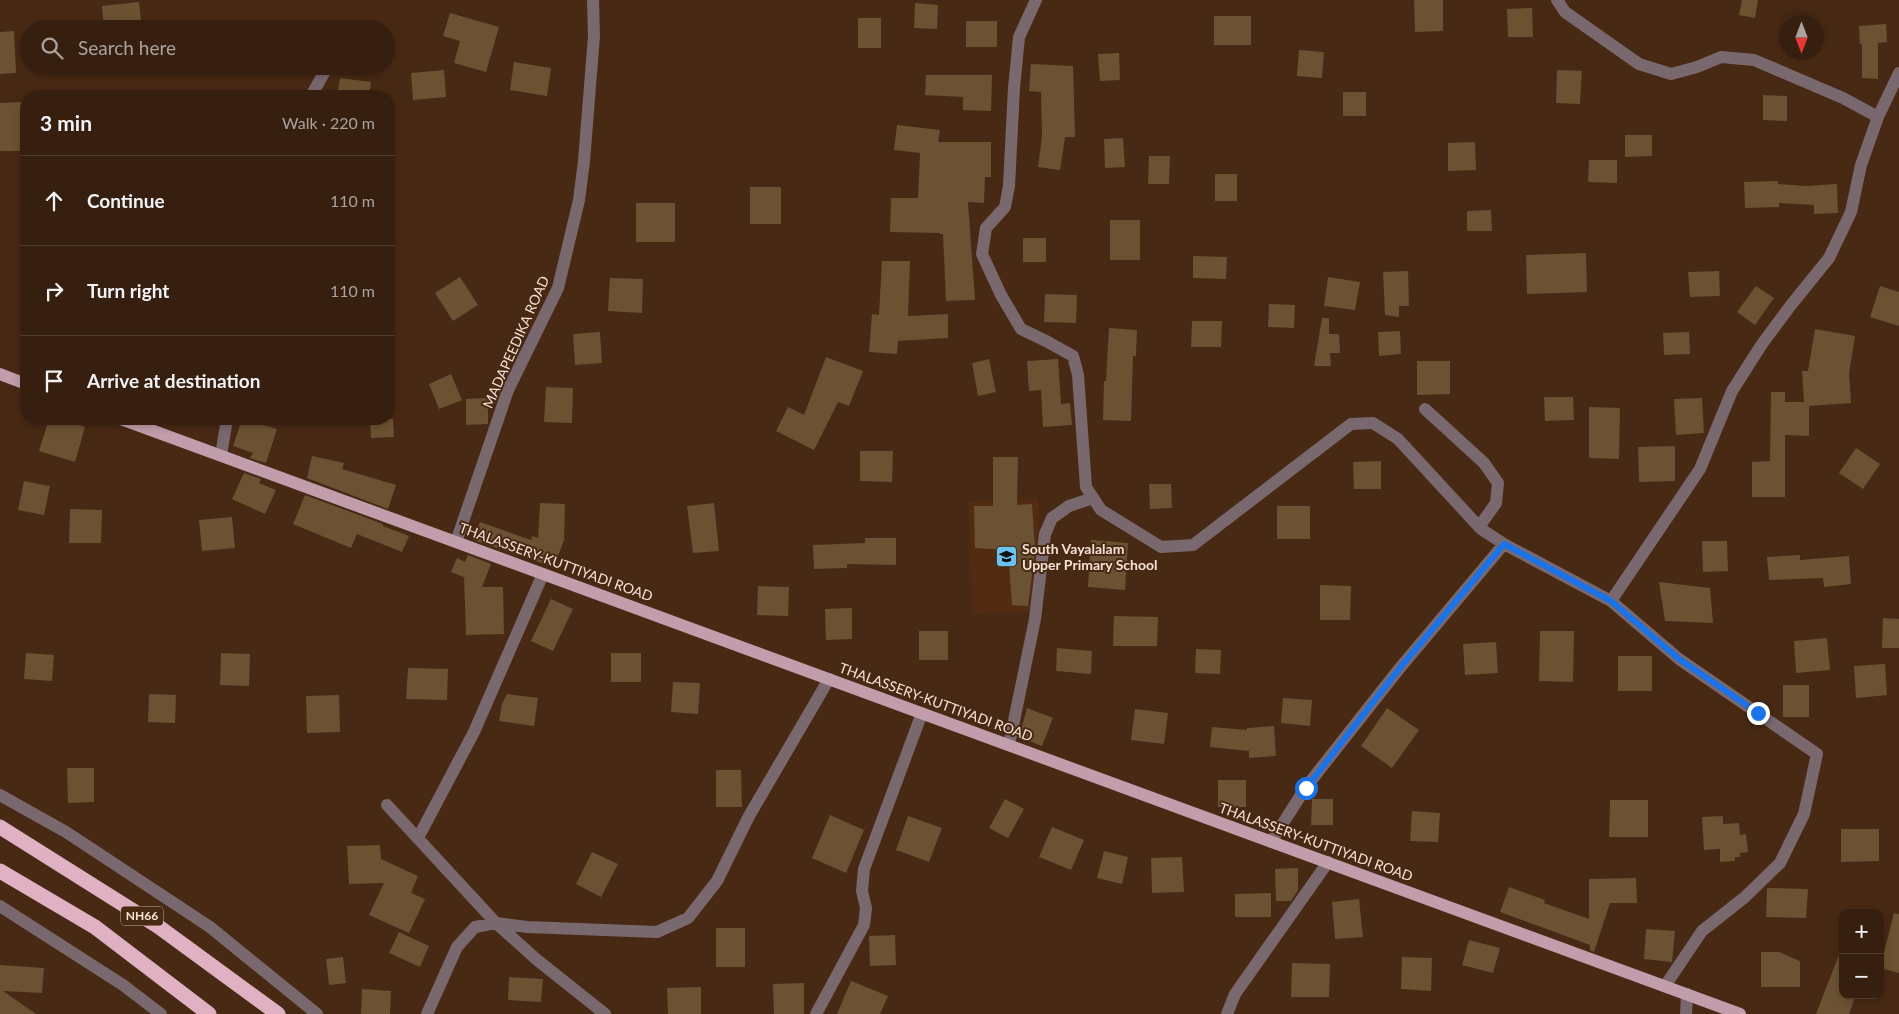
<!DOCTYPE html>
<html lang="en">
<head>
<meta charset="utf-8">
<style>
  :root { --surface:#361f0f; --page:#3d2718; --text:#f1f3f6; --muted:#aaa29e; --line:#503d2f }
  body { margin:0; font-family:Lato,sans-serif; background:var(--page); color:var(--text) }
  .controls { position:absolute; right:15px; bottom:15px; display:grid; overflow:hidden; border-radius:10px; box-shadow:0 2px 8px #0003 }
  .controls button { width:45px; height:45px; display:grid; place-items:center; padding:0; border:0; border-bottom:1px solid var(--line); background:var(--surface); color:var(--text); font:25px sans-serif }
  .compass { position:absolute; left:1779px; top:15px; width:45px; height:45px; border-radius:50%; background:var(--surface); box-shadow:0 2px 8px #0003; rotate:180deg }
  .stop { position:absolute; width:15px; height:15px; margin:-11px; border:4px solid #1a73e8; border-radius:50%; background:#fff }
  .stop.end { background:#1a73e8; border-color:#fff; box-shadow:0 1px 5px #0008 }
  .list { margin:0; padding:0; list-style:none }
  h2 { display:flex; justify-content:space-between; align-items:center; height:65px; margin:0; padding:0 20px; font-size:21px }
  h2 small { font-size:16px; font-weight:400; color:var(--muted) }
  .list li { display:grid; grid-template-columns:32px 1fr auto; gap:15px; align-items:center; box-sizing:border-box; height:90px; padding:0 20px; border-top:1px solid var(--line) }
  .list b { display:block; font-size:19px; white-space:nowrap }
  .list em { font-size:16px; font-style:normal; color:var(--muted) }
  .icon { flex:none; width:28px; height:28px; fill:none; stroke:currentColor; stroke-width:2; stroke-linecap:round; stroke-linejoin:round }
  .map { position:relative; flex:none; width:1899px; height:1014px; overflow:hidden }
  .search { position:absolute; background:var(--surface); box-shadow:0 2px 8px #0003; left:20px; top:20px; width:375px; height:55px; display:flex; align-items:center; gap:12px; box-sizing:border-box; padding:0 18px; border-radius:28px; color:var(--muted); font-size:19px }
  .panel { position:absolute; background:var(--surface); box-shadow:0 2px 8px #0003; left:20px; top:90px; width:375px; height:335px; border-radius:20px }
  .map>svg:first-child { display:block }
</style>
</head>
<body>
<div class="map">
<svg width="1899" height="1014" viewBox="0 0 1899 1014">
  <rect width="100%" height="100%" fill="#482914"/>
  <path fill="#522c12" d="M 1038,498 L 1043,612 L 973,614 L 968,502 Z"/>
  <path fill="#6b5232" d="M 1414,0 L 1443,0 L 1443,31 L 1415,32 Z
    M 1742,0 L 1758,0 L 1755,18 L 1739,15 Z
    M 139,2 L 142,29 L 104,29 L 102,6 Z
    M 915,3 L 938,5 L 937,29 L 914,28 Z
    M 1532,8 L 1533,37 L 1508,37 L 1507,9 Z
    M 450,13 L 499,27 L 486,72 L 454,63 L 460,41 L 443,36 Z
    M 1214,16 L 1251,16 L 1251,45 L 1214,45 Z
    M 858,18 L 881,18 L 881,48 L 858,48 Z
    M 966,21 L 997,21 L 997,47 L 966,47 Z
    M 1886,24 L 1887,42 L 1878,43 L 1878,79 L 1862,78 L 1862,44 L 1860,44 L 1859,26 Z
    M 14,31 L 16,73 L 0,74 L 0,32 Z
    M 1299,50 L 1324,52 L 1322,78 L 1297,76 Z
    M 1119,53 L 1120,80 L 1100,81 L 1098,54 Z
    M 514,62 L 551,68 L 547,96 L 510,90 Z
    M 1031,64 L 1073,66 L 1075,137 L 1065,137 L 1060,170 L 1038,167 L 1042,137 L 1041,92 L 1029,91 Z
    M 444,70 L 446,97 L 413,100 L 411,73 Z
    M 1557,70 L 1582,71 L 1580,104 L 1556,103 Z
    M 926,75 L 992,75 L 991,111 L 963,110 L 963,97 L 925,95 Z
    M 340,78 L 371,82 L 369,96 L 337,96 Z
    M 1343,92 L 1366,92 L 1366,116 L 1343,116 Z
    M 1763,95 L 1787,96 L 1787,121 L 1763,120 Z
    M 23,102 L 24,151 L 0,151 L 0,103 Z
    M 897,125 L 940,130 L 938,142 L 991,142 L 991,177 L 985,177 L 984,203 L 968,202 L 975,300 L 946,301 L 943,234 L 940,234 L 940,233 L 890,232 L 891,198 L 918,198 L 920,153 L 894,150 Z
    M 1625,135 L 1652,135 L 1652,156 L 1625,157 Z
    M 1123,138 L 1125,167 L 1105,168 L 1104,139 Z
    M 1475,142 L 1476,170 L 1448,171 L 1448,143 Z
    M 1149,156 L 1170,156 L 1169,184 L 1148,184 Z
    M 1589,160 L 1617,160 L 1617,183 L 1588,182 Z
    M 1215,174 L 1237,174 L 1237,201 L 1215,201 Z
    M 1778,181 L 1778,184 L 1806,186 L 1837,184 L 1838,213 L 1814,214 L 1814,205 L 1779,203 L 1779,207 L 1745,208 L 1744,182 Z
    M 750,187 L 781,187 L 781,224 L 750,224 Z
    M 636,203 L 675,203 L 675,242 L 636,242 Z
    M 1491,210 L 1492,231 L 1467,231 L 1467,211 Z
    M 1110,220 L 1140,220 L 1140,260 L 1110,260 Z
    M 1023,238 L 1046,238 L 1046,262 L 1023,262 Z
    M 1586,253 L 1587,292 L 1527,294 L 1526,255 Z
    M 1193,256 L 1227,257 L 1226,279 L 1193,278 Z
    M 882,261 L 910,261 L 908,316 L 948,314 L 948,338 L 898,341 L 897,354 L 869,352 L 872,314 L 879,315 Z
    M 1408,271 L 1409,306 L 1399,306 L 1399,317 L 1385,315 L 1383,272 Z
    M 1719,271 L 1720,296 L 1690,297 L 1688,272 Z
    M 460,277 L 478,305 L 453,321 L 435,293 Z
    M 1328,277 L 1360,282 L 1355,310 L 1324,306 Z
    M 610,278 L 643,279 L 642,313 L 608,311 Z
    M 1756,286 L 1774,298 L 1755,325 L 1737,312 Z
    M 1880,286 L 1899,292 L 1899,326 L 1870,317 Z
    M 1045,294 L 1077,295 L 1076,323 L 1044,322 Z
    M 1269,304 L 1295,305 L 1294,328 L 1268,327 Z
    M 1322,318 L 1329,318 L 1329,334 L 1339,334 L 1340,353 L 1330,353 L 1331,366 L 1314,366 Z
    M 1192,321 L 1222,321 L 1221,347 L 1191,347 Z
    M 1109,328 L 1137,330 L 1136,356 L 1133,356 L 1131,421 L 1103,420 L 1104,381 L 1106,381 Z
    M 1815,329 L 1855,336 L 1849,373 L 1851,403 L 1809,406 L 1809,436 L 1785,435 L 1785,497 L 1752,497 L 1752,462 L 1770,461 L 1771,392 L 1785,392 L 1785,402 L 1804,402 L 1802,371 L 1808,371 Z
    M 1400,331 L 1401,354 L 1379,356 L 1378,332 Z
    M 600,332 L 602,363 L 575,365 L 573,334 Z
    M 1689,332 L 1690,354 L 1664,355 L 1663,333 Z
    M 826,357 L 863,371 L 849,406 L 838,402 L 814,450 L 776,431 L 788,407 L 804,415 Z
    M 989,359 L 996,392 L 978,396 L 972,363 Z
    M 1058,359 L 1061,404 L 1070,403 L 1072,425 L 1043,427 L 1041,390 L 1029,391 L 1027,361 Z
    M 1417,361 L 1450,361 L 1450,394 L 1417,395 Z
    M 451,374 L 462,400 L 439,409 L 429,384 Z
    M 546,387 L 573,388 L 572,423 L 544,422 Z
    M 1544,397 L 1573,397 L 1574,420 L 1545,421 Z
    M 488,398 L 488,424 L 466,425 L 466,399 Z
    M 1702,398 L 1704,433 L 1676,435 L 1674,399 Z
    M 1589,407 L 1620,408 L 1619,459 L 1589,458 Z
    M 49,419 L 59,419 L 85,427 L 75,462 L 39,451 Z
    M 242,419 L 277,429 L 266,463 L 250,458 L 253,453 L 233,446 Z
    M 370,419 L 393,419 L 394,437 L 371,438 Z
    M 1675,446 L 1675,481 L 1639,482 L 1638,447 Z
    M 1856,448 L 1880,464 L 1863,489 L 1839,473 Z
    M 860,451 L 893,451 L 892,482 L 860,481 Z
    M 312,456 L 344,463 L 342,469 L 396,485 L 388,509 L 307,478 Z
    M 993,457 L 1018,457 L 1017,505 L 1032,504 L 1035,550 L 1028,606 L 1012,605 L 1008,550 L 975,548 L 974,506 L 993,506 Z
    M 1381,461 L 1381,489 L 1354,489 L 1353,462 Z
    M 244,473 L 261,479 L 259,483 L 276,490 L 265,514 L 232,499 Z
    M 24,481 L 50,486 L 44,515 L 18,510 Z
    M 1149,484 L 1171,484 L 1172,508 L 1150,509 Z
    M 305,495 L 383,524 L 383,526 L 409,536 L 402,552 L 357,534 L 351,548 L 293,524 Z
    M 540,503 L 565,504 L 564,540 L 554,567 L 473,540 L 480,522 L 531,540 L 532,536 L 538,538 Z
    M 714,503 L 719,551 L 693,553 L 687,506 Z
    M 1277,506 L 1310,506 L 1310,539 L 1277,539 Z
    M 70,509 L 102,510 L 101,543 L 69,543 Z
    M 232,517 L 235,548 L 202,551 L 199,520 Z
    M 865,538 L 896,538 L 896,565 L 847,564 L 847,568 L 814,569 L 813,545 L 865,543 Z
    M 1091,540 L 1128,543 L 1125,590 L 1088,587 Z
    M 1702,541 L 1727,541 L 1728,571 L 1703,572 Z
    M 468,555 L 491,564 L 482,587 L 503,587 L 504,634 L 466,635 L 464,577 L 451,572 L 457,558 L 465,562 Z
    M 1800,555 L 1800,560 L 1849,556 L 1851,584 L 1824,587 L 1823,578 L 1769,580 L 1767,557 Z
    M 1659,582 L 1710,588 L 1713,623 L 1665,621 Z
    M 1320,585 L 1351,586 L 1350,620 L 1320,620 Z
    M 758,586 L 789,587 L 788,616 L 757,615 Z
    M 551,599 L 573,609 L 553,651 L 531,641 Z
    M 852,608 L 852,639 L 826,640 L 825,609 Z
    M 1114,616 L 1158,617 L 1157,646 L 1113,646 Z
    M 1883,618 L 1899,619 L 1899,648 L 1882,648 Z
    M 919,631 L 948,631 L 948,660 L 919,660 Z
    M 1540,631 L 1574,631 L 1573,682 L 1539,681 Z
    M 1827,638 L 1830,670 L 1796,673 L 1794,641 Z
    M 1496,642 L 1498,673 L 1465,675 L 1463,644 Z
    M 1057,648 L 1092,651 L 1091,674 L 1056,671 Z
    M 1196,649 L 1221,650 L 1220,674 L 1195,673 Z
    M 26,653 L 54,655 L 52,681 L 24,679 Z
    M 221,653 L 250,654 L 249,686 L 220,685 Z
    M 611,653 L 641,653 L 641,682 L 611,682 Z
    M 1618,656 L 1652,656 L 1652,691 L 1618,691 Z
    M 1885,664 L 1887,695 L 1856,698 L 1854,666 Z
    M 408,668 L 448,669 L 447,700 L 406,699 Z
    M 673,682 L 700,683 L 698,714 L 671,712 Z
    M 1783,685 L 1809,685 L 1809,717 L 1783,717 Z
    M 149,694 L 176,695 L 175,723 L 148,722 Z
    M 507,694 L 538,698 L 534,726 L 499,721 L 502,704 Z
    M 339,695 L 340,732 L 307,733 L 306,696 Z
    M 1283,698 L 1312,700 L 1310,726 L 1281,723 Z
    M 1027,708 L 1053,718 L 1042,746 L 1019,737 Z
    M 1387,708 L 1419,730 L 1392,768 L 1361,746 Z
    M 1135,709 L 1168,713 L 1164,744 L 1131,740 Z
    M 1274,726 L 1276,756 L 1249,758 L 1249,751 L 1210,747 L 1212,727 L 1247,730 L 1247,728 Z
    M 67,768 L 94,768 L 94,802 L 68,803 Z
    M 716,770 L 741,770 L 742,807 L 716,807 Z
    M 1218,780 L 1246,780 L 1246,807 L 1218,807 Z
    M 1005,799 L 1024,809 L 1008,838 L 989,828 Z
    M 1312,799 L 1333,799 L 1333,825 L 1311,825 Z
    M 1610,800 L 1648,800 L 1648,837 L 1609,837 Z
    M 1412,811 L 1440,813 L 1438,842 L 1410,841 Z
    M 830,815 L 864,830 L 846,873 L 812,858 Z
    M 908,816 L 942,828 L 929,862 L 896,850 Z
    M 1723,816 L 1723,824 L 1739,823 L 1740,835 L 1746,834 L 1748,852 L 1740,853 L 1740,857 L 1735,857 L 1735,861 L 1720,862 L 1720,849 L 1704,850 L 1702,817 Z
    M 1052,827 L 1084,840 L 1071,870 L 1039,857 Z
    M 1841,829 L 1879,829 L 1879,861 L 1841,862 Z
    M 380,845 L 381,859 L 418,876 L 411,893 L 425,899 L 409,933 L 369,915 L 384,883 L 349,884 L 347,846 Z
    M 1104,851 L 1128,857 L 1122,884 L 1097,878 Z
    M 592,852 L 618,864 L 601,897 L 576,884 Z
    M 1182,857 L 1184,892 L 1152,893 L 1151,858 Z
    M 1298,868 L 1298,890 L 1291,901 L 1276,901 L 1275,869 Z
    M 1636,878 L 1637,903 L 1610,903 L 1594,952 L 1590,950 L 1590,945 L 1500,912 L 1509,887 L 1545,900 L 1544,903 L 1589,919 L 1589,879 Z
    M 1767,888 L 1808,889 L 1806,918 L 1766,917 Z
    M 1271,893 L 1271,917 L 1235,917 L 1235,894 Z
    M 1359,899 L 1363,937 L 1335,939 L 1332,902 Z
    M 1894,913 L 1899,914 L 1899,973 L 1880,968 Z
    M 716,928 L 745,928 L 745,967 L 716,967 Z
    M 1646,929 L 1675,931 L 1672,962 L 1644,959 Z
    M 399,932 L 429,946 L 420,967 L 389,953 Z
    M 895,935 L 896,965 L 870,966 L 869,936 Z
    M 1469,940 L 1500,948 L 1493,973 L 1462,965 Z
    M 1842,947 L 1843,995 L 1856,995 L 1849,1014 L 1816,1014 Z
    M 1761,952 L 1779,952 L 1800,961 L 1800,987 L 1761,987 Z
    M 343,957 L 346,983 L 329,985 L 326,959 Z
    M 1402,957 L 1432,958 L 1431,991 L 1401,989 Z
    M 1292,963 L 1330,964 L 1329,997 L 1291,997 Z
    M 0,965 L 44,968 L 42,993 L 3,991 L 36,1014 L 0,1014 Z
    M 509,977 L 543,979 L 541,1002 L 508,1000 Z
    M 851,981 L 888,996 L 880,1014 L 837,1014 Z
    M 804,983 L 804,1014 L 774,1014 L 773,984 Z
    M 701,987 L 701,1014 L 668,1014 L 667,988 Z
    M 362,989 L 391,991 L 390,1014 L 361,1014 Z"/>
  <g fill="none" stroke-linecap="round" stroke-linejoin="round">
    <path stroke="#7a686f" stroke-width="12" d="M 1036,0 L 1019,37 L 1014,88 L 1009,186 L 1005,207 L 986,228 L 982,254 L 1001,295 L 1021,329 L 1046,341 L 1073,356 L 1078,375 L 1086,487 L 1101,510 L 1161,547 L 1193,545 L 1351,424 L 1373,423 L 1398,439 L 1481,529 L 1504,544 L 1611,601 L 1700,469 L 1732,391 L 1762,344 L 1791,305 L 1829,258 L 1851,212 L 1861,165 L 1878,117 L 1899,73
      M 1557,0 L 1565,12 L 1639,64 L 1671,74 L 1697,67 L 1721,57 L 1754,60 L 1843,98 L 1878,117
      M 311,96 L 328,66
      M 1425,409 L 1484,463 L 1498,483 L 1496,503 L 1479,527
      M 221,455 L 227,419
      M 456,542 L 508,390 L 558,288 L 579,200 L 584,161 L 594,36 L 593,0
      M 1611,601 L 1679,659 L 1817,754 L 1804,814 L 1780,863 L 1745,897 L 1702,931 L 1665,986
      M 1009,745 L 1035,619 L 1045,534 L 1052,518 L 1069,506 L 1093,498
      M 0,795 L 66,832 L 210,927 L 317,1014
      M 387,805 L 496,923 L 536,959 L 605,1014
      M 418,838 L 474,732 L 543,574
      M 1271,842 L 1306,787 L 1399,669 L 1504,544
      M 0,906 L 123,985 L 161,1014
      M 427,1014 L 457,947 L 475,927 L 496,923 L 527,927 L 657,932 L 688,918 L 717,881 L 749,816 L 829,679
      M 816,1014 L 864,925 L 866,908 L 862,891 L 864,869 L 922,713
      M 1227,1014 L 1235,994 L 1328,862
      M 1686,1014 L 1687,994"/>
    <path stroke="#c29dab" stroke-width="12" d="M 0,374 L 26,384
      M 121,419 L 1740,1014"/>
    <path stroke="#dfb1c3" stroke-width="15" d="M 0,827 L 159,927 L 278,1014
      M 0,871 L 95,927 L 209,1014"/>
  </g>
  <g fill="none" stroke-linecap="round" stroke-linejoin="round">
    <path stroke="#1a73e8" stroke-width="6" d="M 1306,788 L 1399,669 L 1504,544 L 1611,601 L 1679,659 L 1758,713"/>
  </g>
  <defs>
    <symbol id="school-square" viewBox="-11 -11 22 22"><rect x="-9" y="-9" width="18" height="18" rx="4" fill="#6ac3f1" stroke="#482914"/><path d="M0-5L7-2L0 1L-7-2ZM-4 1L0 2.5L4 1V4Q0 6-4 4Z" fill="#111"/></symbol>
  </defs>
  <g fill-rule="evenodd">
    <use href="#school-square" x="994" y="544" width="25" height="25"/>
  </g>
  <g text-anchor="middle" stroke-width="4" stroke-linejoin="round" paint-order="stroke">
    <rect fill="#482914" stroke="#c2aa9b" stroke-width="1" x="121" y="906.5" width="42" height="19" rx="4"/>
    <g font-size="12" font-weight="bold" fill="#f6e1d5">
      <text x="142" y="920">NH66</text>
    </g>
    <g font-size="14" fill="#f6e1d5" stroke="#482914">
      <text transform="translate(516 342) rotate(-66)" y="5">MADAPEEDIKA ROAD</text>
      <text transform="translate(556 562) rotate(20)" y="5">THALASSERY-KUTTIYADI ROAD</text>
      <text transform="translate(936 702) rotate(20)" y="5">THALASSERY-KUTTIYADI ROAD</text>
      <text transform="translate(1316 842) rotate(20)" y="5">THALASSERY-KUTTIYADI ROAD</text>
    </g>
    <g font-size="14" font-weight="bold" fill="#f6e1d5" stroke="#482914" text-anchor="start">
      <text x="1022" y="554">South Vayalalam<tspan x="1022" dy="16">Upper Primary School</tspan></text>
    </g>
  </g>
</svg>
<div class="controls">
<button>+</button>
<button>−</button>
</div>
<svg class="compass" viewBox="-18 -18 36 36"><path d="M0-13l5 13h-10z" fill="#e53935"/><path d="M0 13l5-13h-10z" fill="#aaa29e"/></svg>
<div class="stop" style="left:1306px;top:788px"></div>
<div class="stop end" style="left:1758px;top:713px"></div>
<div class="search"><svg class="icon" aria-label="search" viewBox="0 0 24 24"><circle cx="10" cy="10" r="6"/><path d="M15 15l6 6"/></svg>Search here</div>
<section class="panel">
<h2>3 min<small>Walk · 220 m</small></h2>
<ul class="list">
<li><svg class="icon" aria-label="ahead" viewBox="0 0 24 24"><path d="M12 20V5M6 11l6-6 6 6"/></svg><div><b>Continue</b></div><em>110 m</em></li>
<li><svg class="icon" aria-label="right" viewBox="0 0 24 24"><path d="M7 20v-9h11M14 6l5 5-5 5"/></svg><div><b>Turn right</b></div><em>110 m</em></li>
<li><svg class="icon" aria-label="arrive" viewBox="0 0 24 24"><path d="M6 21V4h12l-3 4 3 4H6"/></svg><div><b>Arrive at destination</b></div></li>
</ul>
</section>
</div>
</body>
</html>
